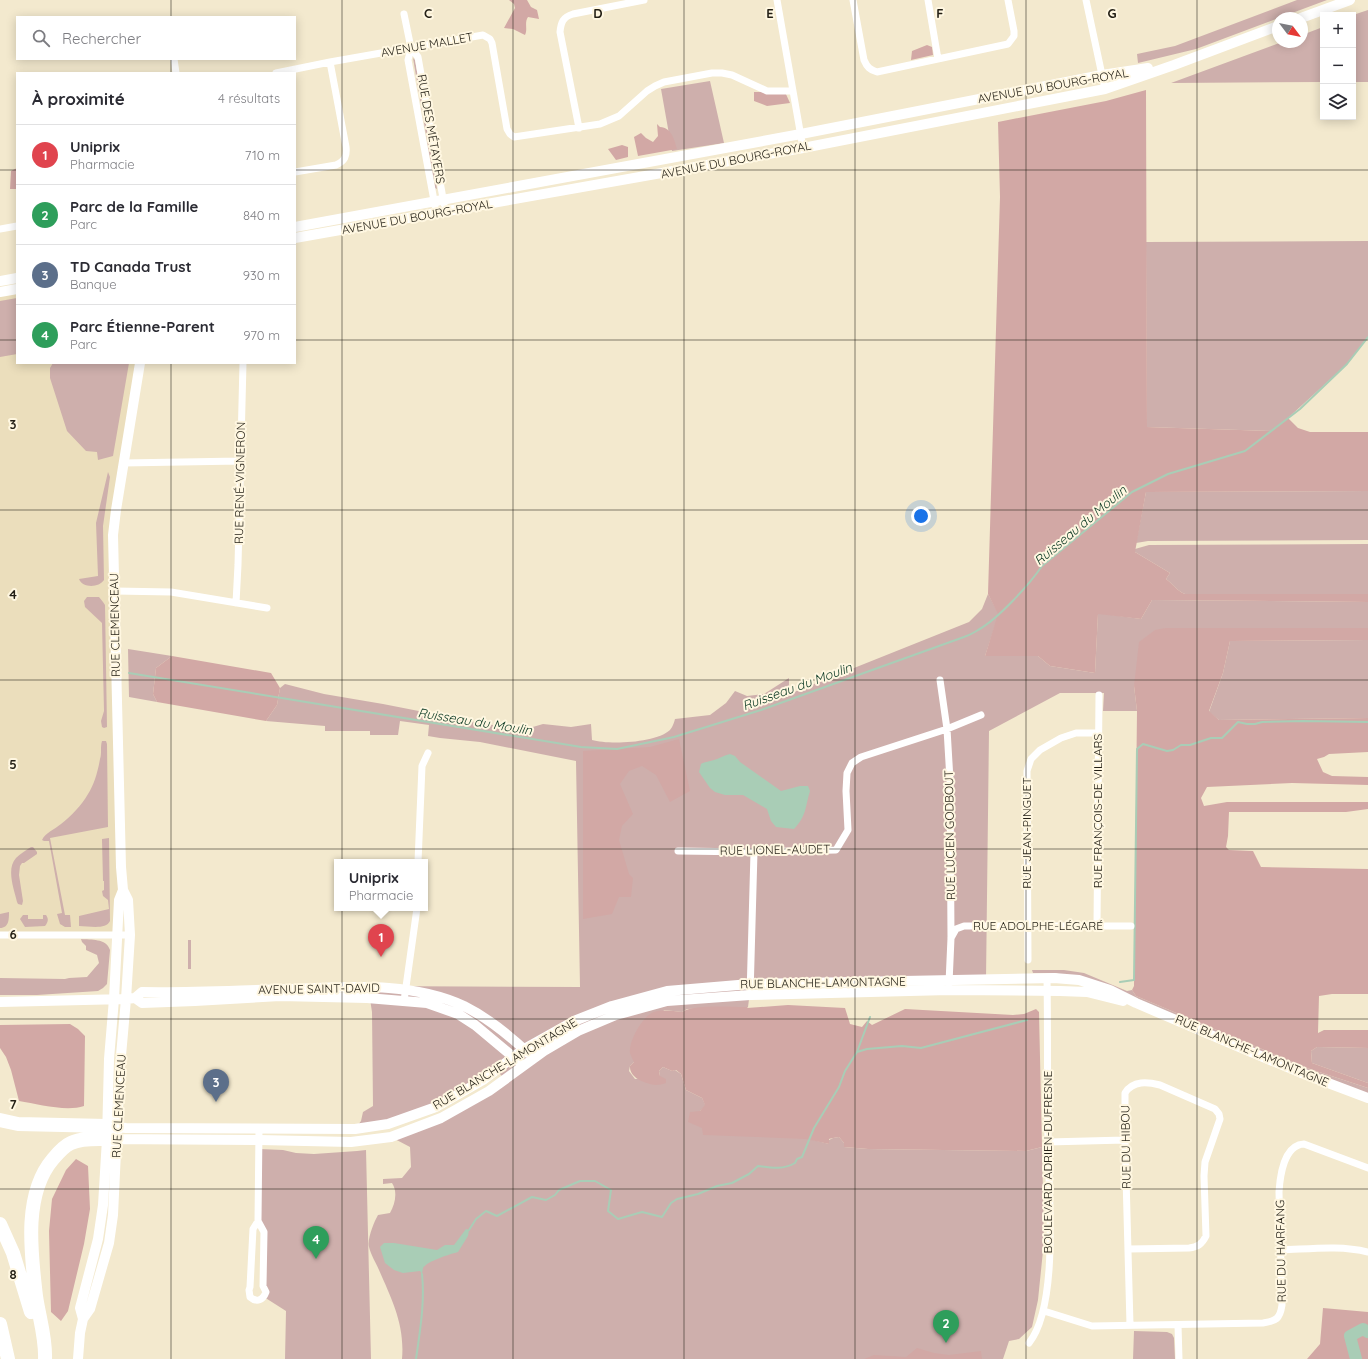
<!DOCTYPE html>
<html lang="fr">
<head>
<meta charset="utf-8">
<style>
  :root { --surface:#fff; --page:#f2f2f3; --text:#2b2b33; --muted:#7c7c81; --line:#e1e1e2; --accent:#db2777 }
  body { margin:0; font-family:Quicksand,sans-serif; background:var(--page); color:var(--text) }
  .controls { position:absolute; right:12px; top:12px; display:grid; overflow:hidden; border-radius:0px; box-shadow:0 2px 10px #0003 }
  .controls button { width:36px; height:36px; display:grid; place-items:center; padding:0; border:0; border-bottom:1px solid var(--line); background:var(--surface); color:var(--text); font:20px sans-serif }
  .compass { position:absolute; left:1272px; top:12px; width:36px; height:36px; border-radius:50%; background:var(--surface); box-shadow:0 2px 10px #0003; rotate:122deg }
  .you { position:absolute; left:921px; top:516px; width:14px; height:14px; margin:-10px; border:3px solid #fff; border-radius:50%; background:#1a73e8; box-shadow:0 0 0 6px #1a73e833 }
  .badge { display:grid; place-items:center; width:26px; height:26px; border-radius:50%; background:var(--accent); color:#fff; font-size:13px; font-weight:700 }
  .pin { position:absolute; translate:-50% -33px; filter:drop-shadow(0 1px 2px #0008) }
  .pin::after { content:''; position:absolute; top:21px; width:14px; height:12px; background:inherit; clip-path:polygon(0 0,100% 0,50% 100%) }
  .popup { position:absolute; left:334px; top:859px; width:94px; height:52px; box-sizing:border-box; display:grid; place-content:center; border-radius:0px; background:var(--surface); filter:drop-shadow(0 1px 3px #0005); font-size:13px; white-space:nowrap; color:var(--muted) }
  .popup b { font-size:15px; color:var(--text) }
  .popup::after { content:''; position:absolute; left:50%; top:100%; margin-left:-8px; border:8px solid transparent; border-top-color:var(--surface) }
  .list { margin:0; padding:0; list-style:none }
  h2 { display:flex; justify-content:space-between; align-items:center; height:52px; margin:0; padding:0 16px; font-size:17px }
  h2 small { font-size:13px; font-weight:400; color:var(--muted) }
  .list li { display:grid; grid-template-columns:26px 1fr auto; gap:12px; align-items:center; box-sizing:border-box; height:60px; padding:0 16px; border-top:1px solid var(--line) }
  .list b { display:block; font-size:15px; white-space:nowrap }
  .list p { margin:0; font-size:13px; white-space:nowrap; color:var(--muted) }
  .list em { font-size:13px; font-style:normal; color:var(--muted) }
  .icon { flex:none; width:22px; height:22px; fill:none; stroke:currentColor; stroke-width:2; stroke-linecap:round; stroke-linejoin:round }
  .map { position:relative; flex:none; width:1368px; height:1359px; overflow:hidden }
  .search { position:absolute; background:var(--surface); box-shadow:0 2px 10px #0003; left:16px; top:16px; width:280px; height:44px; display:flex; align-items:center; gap:10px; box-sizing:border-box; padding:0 14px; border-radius:0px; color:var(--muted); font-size:15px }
  .panel { position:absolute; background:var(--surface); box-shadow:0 2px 10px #0003; left:16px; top:72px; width:280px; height:292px; border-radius:0px }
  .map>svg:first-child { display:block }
</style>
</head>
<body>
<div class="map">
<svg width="1368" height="1359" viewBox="0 0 1368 1359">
  <rect width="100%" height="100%" fill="#f3e9ce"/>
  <path fill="#ebdebc" d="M 17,289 L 17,363 L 140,363 L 116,510 L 121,934 L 0,935 L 0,292 Z"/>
  <path fill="#ceafac" d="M 1297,0 L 1327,0 L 1196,49 L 1138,63 L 1137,54 L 1175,46 Z
    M 1368,10 L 1368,82 L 1353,82 L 1353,15 Z
    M 1323,27 L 1323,82 L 1171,83 L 1282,42 L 1302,42 L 1302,35 Z
    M 413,58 L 415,60 L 437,189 L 435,188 Z
    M 710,81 L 724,143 L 672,151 L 661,89 Z
    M 1368,241 L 1368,337 L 1347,364 L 1288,418 L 1271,431 L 1147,427 L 1146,242 Z
    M 17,298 L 17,354 L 0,357 L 0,301 Z
    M 53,363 L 129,363 L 113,456 L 98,460 L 97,452 L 86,451 L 67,431 L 50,378 L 50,368 Z
    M 108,472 L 110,477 L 103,526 L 104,580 C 99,588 82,588 79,579 L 98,576 L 96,523 Z
    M 1368,491 L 1368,540 L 1148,541 L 1136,543 L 1146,492 Z
    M 1368,544 L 1368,594 L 1185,594 C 1177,591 1173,584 1166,579 L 1170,573 L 1135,552 L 1135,549 L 1149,545 Z
    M 988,594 L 999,614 L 985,656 L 1038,656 L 1050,666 L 1095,673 L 1098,613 L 1141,619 L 1152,600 L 1368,602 L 1368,628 L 1165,628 L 1134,686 L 1137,711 L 1103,711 L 1104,693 L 1060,693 L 989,731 L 986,979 L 751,984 L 748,1007 L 687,1009 L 682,1012 L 664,1010 L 634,1062 L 630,1066 L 629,1071 L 635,1079 L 660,1076 L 659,1071 L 663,1067 L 672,1071 L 675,1070 L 681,1074 L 686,1090 L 702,1098 L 706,1106 L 700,1111 L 829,1144 L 829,1140 L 833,1138 L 839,1137 L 844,1143 L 844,1147 L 868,1149 L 1026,1151 L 1042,1147 L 1044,1241 L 1038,1300 L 1032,1327 L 1019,1339 L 1009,1341 L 1003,1359 L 402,1359 C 405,1325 392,1300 379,1270 C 376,1263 371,1255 369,1247 C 367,1239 374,1222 378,1215 L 390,1213 C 395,1204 398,1192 392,1183 L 383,1184 L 383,1179 L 402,1178 L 411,1167 L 410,1147 L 391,1137 L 441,1118 L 505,1079 L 496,1070 L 436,1107 L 355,1129 L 361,1121 L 363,1112 L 373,1106 L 372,1012 L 368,986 L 580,987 L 576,761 L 480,742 L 440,738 L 428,736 L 429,725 L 400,721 L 398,735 L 370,735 L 370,731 L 325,731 L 325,726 L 266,721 L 277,705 L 280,688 L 285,684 L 324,694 L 383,704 L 485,724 L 526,729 L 543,724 L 571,727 L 591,724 L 592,740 C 609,745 656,743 670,730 C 672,728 674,723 675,719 L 710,715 L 726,703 L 735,691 L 747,696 L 764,694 L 789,678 L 789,694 L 969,622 L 982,609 Z
    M 87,597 L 99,597 L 103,602 L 105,605 L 107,727 L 104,728 L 102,727 L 101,721 L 104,711 L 102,623 L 85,607 L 84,601 Z
    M 1368,640 L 1368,718 L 1219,720 L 1209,712 L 1223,673 L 1230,641 Z
    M 128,649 L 172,656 L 156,668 L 153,694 L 157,702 L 129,697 Z
    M 102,741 L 106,741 L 107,744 L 108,827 L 50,838 L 65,915 L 70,915 L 71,927 L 65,927 L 60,924 L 57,914 L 62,913 L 49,841 L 44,841 L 42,840 C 45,833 55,829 61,824 C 71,816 81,806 88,794 C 94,785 98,771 100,759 C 102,753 100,747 102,741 Z
    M 109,838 L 110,921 C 106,930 89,926 79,926 L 79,916 L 109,909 L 108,900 L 103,896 L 102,891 L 104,890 L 104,881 L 103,881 L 102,840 L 102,839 Z
    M 31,847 L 33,847 L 37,852 L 37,854 L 24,863 L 22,863 L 20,866 L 19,875 L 23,901 L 22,905 L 18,904 L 17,902 C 14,889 6,869 16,858 C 20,854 26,850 31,847 Z
    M 9,912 C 9,919 9,928 0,928 L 0,914 Z
    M 23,915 L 28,915 L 28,919 L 43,919 L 43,915 L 46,915 C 49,919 48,922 45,926 L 25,927 L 20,919 Z
    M 81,939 C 91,940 106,938 110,950 L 107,984 L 103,988 L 98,991 L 37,995 L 0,995 L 0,978 L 65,979 L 69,978 L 87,977 L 99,963 L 97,955 L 86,950 L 86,946 L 82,942 Z
    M 188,940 L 191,940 L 191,969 L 188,969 Z
    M 1032,970 L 1064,970 L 1084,973 L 1127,991 L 1132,990 L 1136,996 L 1307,1068 L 1368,1088 L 1368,1094 L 1056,973 L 1033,973 Z
    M 1317,1047 L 1368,1048 L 1368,1083 L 1312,1063 L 1311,1051 Z
    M 259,1149 L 283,1150 L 296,1153 L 314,1154 L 357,1151 L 366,1150 L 371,1359 L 285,1359 L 286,1311 L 264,1297 L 264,1232 L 258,1221 Z
    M 1134,1331 L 1167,1332 L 1172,1334 L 1174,1338 L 1175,1359 L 1133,1359 Z"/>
  <path fill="#d2a8a5" d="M 509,0 L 527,0 L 531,7 L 537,10 L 539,19 L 528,17 C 524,23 528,29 525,35 L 513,29 L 504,28 L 515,8 L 514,4 Z
    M 927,45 L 932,47 L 933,55 L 911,60 L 912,51 Z
    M 1146,90 L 1147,427 L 1271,431 L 1288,418 L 1298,428 L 1310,432 L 1368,432 L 1368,491 L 1146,492 L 1135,552 L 1170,573 L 1166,579 C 1173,584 1177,591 1185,594 L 1368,594 L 1368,602 L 1152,600 L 1141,619 L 1098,614 L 1095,673 L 1050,666 L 1038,656 L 985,656 L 998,614 L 988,594 L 1000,197 L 998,122 L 1106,101 Z
    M 754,92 L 785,92 L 790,103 L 767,106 L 754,101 Z
    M 657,124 L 660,127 C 672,128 674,139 677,149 L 638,156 L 634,137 L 641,133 L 646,138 L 653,142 L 658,136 Z
    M 622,145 L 628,147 L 628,157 L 616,160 L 608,149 Z
    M 17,168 L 17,189 L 10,189 L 11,171 Z
    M 1165,628 L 1368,628 L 1368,640 L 1230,641 L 1223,673 L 1209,711 L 1219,720 L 1368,718 L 1368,752 L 1329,754 L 1324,757 L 1317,759 L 1323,772 L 1332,776 L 1368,777 L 1368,785 L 1292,783 L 1207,787 L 1201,798 L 1204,806 L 1227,802 L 1368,802 L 1368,809 L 1346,812 L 1229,812 L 1228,836 L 1226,847 L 1229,850 L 1253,851 L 1261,867 L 1368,869 L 1368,994 L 1332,994 L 1319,996 L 1318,1033 L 1324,1030 L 1368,1030 L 1368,1048 L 1317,1047 L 1311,1051 L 1312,1063 L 1368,1083 L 1368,1088 L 1307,1068 L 1136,996 L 1132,990 L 1134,986 L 1137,711 L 1134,686 L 1139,642 L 1155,630 Z
    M 172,656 L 271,673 L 280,688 L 277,705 L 266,721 L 157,702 L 153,694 L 156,668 Z
    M 679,739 L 690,791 L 670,802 L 656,775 L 642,766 L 629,771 L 620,784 L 633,814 L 622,826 L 619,840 L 629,874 L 633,878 L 631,897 L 619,897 L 612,914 L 583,919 L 583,751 L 650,747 Z
    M 788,1005 L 845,1008 L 850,1024 L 862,1027 L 867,1021 L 872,1025 L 905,1009 L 1013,1015 L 1024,1014 L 1036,1009 L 1039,1012 L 1042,1147 L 1026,1151 L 868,1149 L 844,1147 L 844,1143 L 839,1137 L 833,1138 L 829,1139 L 829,1144 L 806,1139 L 703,1135 L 702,1128 L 688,1122 L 690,1112 L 700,1111 L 705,1105 L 702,1098 L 686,1090 L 681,1074 L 676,1070 L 672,1071 L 663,1067 L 659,1071 L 660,1076 L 666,1079 L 666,1083 C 663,1084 659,1085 656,1085 C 646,1084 629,1078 630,1066 L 634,1062 C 633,1060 631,1056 630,1053 C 628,1042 643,1015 654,1012 C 663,1009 673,1011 682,1012 C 693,1004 733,1007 748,1007 L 747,1008 Z
    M 70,1024 L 78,1029 L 85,1036 L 84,1106 C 66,1112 38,1104 19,1101 L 11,1070 L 6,1057 L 0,1048 L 0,1025 Z
    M 76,1159 L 88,1166 L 90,1209 L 84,1244 L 68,1311 L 61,1321 L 51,1312 L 49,1231 L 52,1199 L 66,1170 Z
    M 1323,1308 L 1368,1312 L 1368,1359 L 1307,1359 L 1320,1344 Z
    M 917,1348 L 934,1353 L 949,1355 L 981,1351 L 982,1359 L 864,1359 L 874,1355 L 906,1357 Z"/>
  <path fill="#a9cdb6" d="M 730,754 L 735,756 L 740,762 L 781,791 L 800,786 L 808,786 L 810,791 C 805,807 807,815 794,829 L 776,827 L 771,821 L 767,809 L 743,795 L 725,795 L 715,792 L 710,788 L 699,772 L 701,764 C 706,761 709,762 714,760 C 719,759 724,755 730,754 Z
    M 466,1229 L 469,1230 L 468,1236 L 458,1252 C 451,1254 427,1261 423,1268 C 423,1269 422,1273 422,1274 L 420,1271 L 403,1273 L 394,1270 L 385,1263 L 380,1247 L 384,1243 L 394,1243 L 437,1250 L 445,1245 L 454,1245 Z"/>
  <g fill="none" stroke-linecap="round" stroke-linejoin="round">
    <path stroke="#a9cdb6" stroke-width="2" d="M 129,673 L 581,747 L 617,749 L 674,737 L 761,710 L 964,637 C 969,635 974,633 978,630 C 998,619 1029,585 1042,566 L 1132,492 L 1168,474 L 1245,451 L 1300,409 L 1347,364 L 1368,337
      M 1120,982 L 1134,980 L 1137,749 L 1143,744 L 1167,751 L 1173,750 L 1181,745 L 1190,745 L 1211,738 L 1222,738 L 1238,722 L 1247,724 L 1255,724 L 1262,722 L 1303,721 L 1368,722
      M 857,1052 L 867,1049 L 902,1046 L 921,1048 L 1027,1020
      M 469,1230 L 476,1219 L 486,1211 L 497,1216 L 532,1197 L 546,1200 L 555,1195 L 559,1190 L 580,1181 L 595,1181 L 611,1190 L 608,1211 L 618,1219 L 642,1212 L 662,1217 L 671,1203 L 677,1199 L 698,1194 L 717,1186 L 732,1183 L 749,1174 L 758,1166 C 772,1168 783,1170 795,1163 L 797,1159 L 802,1157 L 814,1128 L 839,1087 L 845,1071 L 857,1052 L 870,1017
      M 416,1359 C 420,1331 425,1302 422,1274"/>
    <path stroke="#a9cdb6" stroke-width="12" d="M 1356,1359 L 1350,1336 L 1363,1329 L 1368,1332"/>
    <path stroke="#fff" stroke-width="7" d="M 777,0 L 803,148
      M 853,0 L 864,60 C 867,67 870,70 877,72 L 1008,44 L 1014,36 L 1014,31 L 1008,0
      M 928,0 L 938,59
      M 1086,0 L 1105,89
      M 404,14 L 411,48 L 408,60 L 435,206
      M 411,48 L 418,57 L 444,204
      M 174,59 L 176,73
      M 276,73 L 330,62 L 483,35 L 490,39 L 492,43 L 507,129 L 510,134 L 514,137 L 600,124 L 619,116 L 647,91 L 655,86 L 664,82 L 712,73 L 722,73 L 732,75 L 767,91 L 793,91
      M 579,128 L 560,32 C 561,22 563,17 573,14 L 644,0
      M 295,172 L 336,165 C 345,161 347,156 346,147 L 330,62
      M 0,229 L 17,226
      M 123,463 L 240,461
      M 115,591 L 171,592 L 267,608
      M 236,603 L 238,565 L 243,363
      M 940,680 L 947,729 L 950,780 L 951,938 L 949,983
      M 678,851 L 754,852 L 836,850 L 848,830 L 846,791 L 847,773 L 852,763 L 861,757 L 947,729 L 981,715
      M 418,862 L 422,766 L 428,753
      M 1097,926 L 1099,695
      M 0,935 L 130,935
      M 951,938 L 956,929 L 964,926 L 1131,926
      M 1028,960 L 1027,771 L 1031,759 L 1040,750 L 1061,738 L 1076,733 L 1098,733
      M 750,995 L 754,852
      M 404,1001 L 417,908
      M 1048,1142 L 1125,1140
      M 258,1221 L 253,1229 L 250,1287 L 249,1290 L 250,1297 C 257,1303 263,1300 266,1292 L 263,1286 L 264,1232 L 258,1221 L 259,1129
      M 1129,1249 L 1189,1248 C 1198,1247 1202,1244 1206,1236 L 1204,1176 L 1205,1162 L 1220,1119 L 1219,1114 L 1215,1109 L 1160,1085 C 1148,1082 1133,1080 1125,1093 L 1125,1140 L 1130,1325
      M 1281,1250 C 1310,1249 1340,1245 1368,1252
      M 1044,1311 L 1092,1326 L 1263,1323 C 1276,1321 1280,1319 1282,1305 L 1279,1192 C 1280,1176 1284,1145 1304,1144 L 1368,1168
      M 1178,1325 L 1179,1359
      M 1029,1343 C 1060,1304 1048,1189 1048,1140 C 1047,1086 1048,1032 1047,979"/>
    <path stroke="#fff" stroke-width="10" d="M 1301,18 L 1350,0
      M 295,227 L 801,134 L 1102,75 L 1148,68
      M 295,238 L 803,148 L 1105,89 L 1174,65 L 1278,26
      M 0,281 L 17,278
      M 0,292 L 17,289
      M 135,998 L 142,1003 L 195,1001 L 280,996 L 367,998 L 427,1003 L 458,1014 L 475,1025 L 518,1061
      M 0,1002 L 126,999 L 135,998 L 142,992 C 192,993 241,990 291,989 C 349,987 410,981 464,1006 C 486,1017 510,1036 528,1053
      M 107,1126 L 126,1128 L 355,1129 L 388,1124 L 436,1107 L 483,1080 L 524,1049 L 574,1021 L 612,1006 L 667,991 L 750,984 L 1054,978 L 1079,980 L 1110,990 L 1136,1003 L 1239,1047 L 1299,1072 L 1368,1098
      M 107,1139 L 259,1140 L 351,1142 L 391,1137 L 441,1118 L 489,1091 L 544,1051 L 578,1031 L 616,1015 L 667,1001 L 750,995 L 949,990 L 1060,991 L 1087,992 L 1123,1001
      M 83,1319 L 80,1308 L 98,1239 L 103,1205 L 107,1139 L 109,1059 L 114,999 L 119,900 L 123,890
      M 78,1359 L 80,1333 L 83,1319 L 90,1309 L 109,1243 L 113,1215 L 120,1067 L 126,999 L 130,935 L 128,900 L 123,890 L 121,867 L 113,535 L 116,510 L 140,363"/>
    <path stroke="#fff" stroke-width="14" d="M 0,1120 L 18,1124 L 107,1126
      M 0,1224 L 13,1253 L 31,1312
      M 0,1324 L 8,1359
      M 45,1359 C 46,1338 39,1317 36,1296 C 31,1253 23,1194 53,1159 C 58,1153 64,1146 71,1143 C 82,1138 95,1139 107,1139"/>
  </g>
  <path fill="none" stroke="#231f15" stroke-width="1" stroke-opacity="0.55" d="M 171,0 L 171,17M 342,0 L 342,1359M 513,0 L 513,1359M 684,0 L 684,1359M 855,0 L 855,1359M 1026,0 L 1026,1359M 1197,0 L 1197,1359M 171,59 L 171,73M 0,170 L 17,170M 295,170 L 1368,170M 0,340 L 17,340M 295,340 L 1368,340M 171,363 L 171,1359M 0,510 L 1368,510M 0,680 L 1368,680M 0,849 L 1368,849M 0,1019 L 1368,1019M 0,1189 L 1368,1189"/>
  <g text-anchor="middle" stroke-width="4" stroke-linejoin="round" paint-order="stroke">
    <g font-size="12" fill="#231f15" stroke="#fff7e1">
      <text transform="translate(427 45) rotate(-10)" y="4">AVENUE MALLET</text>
      <text transform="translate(1053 86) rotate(-10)" y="4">AVENUE DU BOURG-ROYAL</text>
      <text transform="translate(431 129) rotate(80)" y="4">RUE DES MÉTAYERS</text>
      <text transform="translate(736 160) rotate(-11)" y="4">AVENUE DU BOURG-ROYAL</text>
      <text transform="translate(417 217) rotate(-10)" y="4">AVENUE DU BOURG-ROYAL</text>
      <text transform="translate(240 483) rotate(-89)" y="4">RUE RENÉ-VIGNERON</text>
      <text transform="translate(115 625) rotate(-91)" y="4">RUE CLEMENCEAU</text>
      <text transform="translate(1098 811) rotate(-90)" y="4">RUE FRANÇOIS-DE VILLARS</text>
      <text transform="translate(1027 833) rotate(-90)" y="4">RUE JEAN-PINGUET</text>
      <text transform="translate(950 835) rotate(-91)" y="4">RUE LUCIEN GODBOUT</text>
      <text transform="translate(775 850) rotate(-1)" y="4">RUE LIONEL-AUDET</text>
      <text x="1038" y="930">RUE ADOLPHE-LÉGARÉ</text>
      <text transform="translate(823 983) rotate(-1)" y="4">RUE BLANCHE-LAMONTAGNE</text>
      <text transform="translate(319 989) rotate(-1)" y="4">AVENUE SAINT-DAVID</text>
      <text transform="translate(1252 1051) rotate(23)" y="4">RUE BLANCHE-LAMONTAGNE</text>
      <text transform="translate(505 1064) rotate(-31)" y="4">RUE BLANCHE-LAMONTAGNE</text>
      <text transform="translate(119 1106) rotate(-87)" y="4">RUE CLEMENCEAU</text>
      <text transform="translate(1126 1147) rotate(-91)" y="4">RUE DU HIBOU</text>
      <text transform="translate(1048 1162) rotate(-90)" y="4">BOULEVARD ADRIEN-DUFRESNE</text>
      <text transform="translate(1281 1251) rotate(-91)" y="4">RUE DU HARFANG</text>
    </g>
    <g font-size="13" font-style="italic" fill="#0a3822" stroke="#fff7e1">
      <text transform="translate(1080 525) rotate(-40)" y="5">Ruisseau du Moulin</text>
      <text transform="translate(797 686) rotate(-20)" y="5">Ruisseau du Moulin</text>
      <text transform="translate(475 721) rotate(9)" y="5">Ruisseau du Moulin</text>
    </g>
  </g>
  <g font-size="13" text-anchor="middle" font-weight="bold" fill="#231f15" stroke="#fff7e1" stroke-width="4" stroke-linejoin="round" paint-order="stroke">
    <text x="428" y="18">C</text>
    <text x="598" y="18">D</text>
    <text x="770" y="18">E</text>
    <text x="940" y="18">F</text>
    <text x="1112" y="18">G</text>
    <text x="13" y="429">3</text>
    <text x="13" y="599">4</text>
    <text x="13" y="769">5</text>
    <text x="13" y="939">6</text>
    <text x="13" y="1109">7</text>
    <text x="13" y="1279">8</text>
  </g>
</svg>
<div class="controls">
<button>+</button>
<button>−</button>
<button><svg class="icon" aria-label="layers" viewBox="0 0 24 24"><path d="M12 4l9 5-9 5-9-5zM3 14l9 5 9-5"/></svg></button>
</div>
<svg class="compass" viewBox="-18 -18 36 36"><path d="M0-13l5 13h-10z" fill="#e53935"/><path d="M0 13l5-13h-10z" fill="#7c7c81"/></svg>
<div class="you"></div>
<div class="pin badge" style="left:381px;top:957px;background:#e0444e">1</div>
<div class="popup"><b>Uniprix</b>Pharmacie</div>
<div class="pin badge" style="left:946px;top:1343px;background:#2e9e5b">2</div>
<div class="pin badge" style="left:216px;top:1102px;background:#5c6f8a">3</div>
<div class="pin badge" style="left:316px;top:1259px;background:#2e9e5b">4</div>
<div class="search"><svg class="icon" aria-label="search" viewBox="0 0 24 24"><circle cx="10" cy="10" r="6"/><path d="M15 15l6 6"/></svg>Rechercher</div>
<section class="panel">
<h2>À proximité<small>4 résultats</small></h2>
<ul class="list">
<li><span class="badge" style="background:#e0444e">1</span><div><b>Uniprix</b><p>Pharmacie</p></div><em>710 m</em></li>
<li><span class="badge" style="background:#2e9e5b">2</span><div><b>Parc de la Famille</b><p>Parc</p></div><em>840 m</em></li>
<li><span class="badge" style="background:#5c6f8a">3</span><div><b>TD Canada Trust</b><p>Banque</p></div><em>930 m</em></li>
<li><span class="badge" style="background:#2e9e5b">4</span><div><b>Parc Étienne-Parent</b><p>Parc</p></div><em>970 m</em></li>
</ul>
</section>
</div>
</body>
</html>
